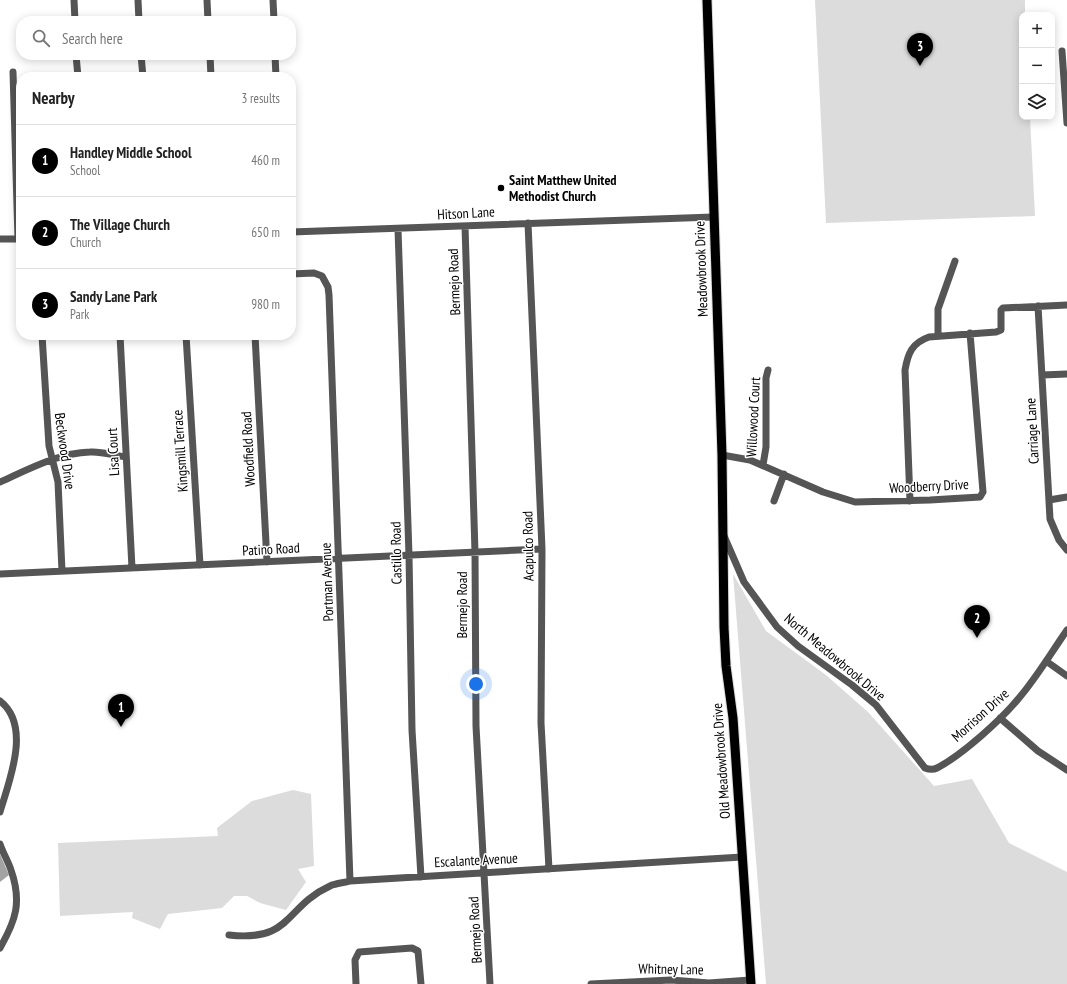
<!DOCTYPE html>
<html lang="en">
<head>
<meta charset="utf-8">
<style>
  :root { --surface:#fff; --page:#f2f2f2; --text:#222; --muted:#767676; --line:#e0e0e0; --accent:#000 }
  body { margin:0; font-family:"PT Sans Narrow",sans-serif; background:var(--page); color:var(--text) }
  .controls { position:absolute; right:12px; top:12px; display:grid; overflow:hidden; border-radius:8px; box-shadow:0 2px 10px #0003 }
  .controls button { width:36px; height:36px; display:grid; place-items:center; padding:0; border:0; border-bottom:1px solid var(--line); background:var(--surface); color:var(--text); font:20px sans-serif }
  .you { position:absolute; left:476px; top:684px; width:14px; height:14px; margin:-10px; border:3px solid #fff; border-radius:50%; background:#1a73e8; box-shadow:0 0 0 6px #1a73e833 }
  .badge { display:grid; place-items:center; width:26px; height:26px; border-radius:50%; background:var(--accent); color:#fff; font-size:13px; font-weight:700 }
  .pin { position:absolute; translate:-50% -33px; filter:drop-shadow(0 1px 2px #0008) }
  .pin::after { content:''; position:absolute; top:21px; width:14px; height:12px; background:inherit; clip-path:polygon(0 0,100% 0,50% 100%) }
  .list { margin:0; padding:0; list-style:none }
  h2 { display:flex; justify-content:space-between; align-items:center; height:52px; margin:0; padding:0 16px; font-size:17px }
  h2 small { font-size:13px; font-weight:400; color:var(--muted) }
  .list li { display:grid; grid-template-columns:26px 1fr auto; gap:12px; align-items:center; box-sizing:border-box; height:72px; padding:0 16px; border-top:1px solid var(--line) }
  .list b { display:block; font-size:15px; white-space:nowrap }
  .list p { margin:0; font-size:13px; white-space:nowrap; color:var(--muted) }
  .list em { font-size:13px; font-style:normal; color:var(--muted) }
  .icon { flex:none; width:22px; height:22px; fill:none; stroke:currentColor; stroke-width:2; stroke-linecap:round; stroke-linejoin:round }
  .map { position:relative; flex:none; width:1067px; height:984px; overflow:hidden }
  .search { position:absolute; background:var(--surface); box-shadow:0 2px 10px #0003; left:16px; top:16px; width:280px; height:44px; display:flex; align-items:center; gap:10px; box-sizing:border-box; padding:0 14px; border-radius:16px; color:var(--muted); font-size:15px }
  .panel { position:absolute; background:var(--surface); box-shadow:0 2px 10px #0003; left:16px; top:72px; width:280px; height:268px; border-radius:16px }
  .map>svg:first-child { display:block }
</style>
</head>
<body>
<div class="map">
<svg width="1067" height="984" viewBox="0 0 1067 984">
  <rect width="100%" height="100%" fill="#fff"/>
  <path fill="#dcdcdc" d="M 815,0 L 1025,0 L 1025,15 L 1022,15 L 1022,117 L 1030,117 L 1035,216 L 826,223 Z
    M 733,574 L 766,631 L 826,675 L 868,712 L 934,786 L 972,779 L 1009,843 L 1067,872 L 1067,984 L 766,984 Z
    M 293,790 L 311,794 L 314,866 L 298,869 L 306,882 L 286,910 L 260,903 L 247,896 L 234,896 L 222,908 L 168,914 L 160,929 L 132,918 L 133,912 L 60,916 L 58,843 L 218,836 L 217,828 L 252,801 Z"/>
  <path fill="#a3a3a3" d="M 0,854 L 9,875 L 0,882 Z"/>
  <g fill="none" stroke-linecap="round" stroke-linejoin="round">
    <defs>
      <path id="major" d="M 707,0 L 722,455 L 724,627 L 726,666 L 733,718 L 751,984"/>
    </defs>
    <use href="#major" stroke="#dbdbdb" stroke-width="11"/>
    <path stroke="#555" stroke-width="7" d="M 74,0 L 75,21
      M 138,0 L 139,21
      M 207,0 L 208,21
      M 273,0 L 274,21
      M 1062,51 L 1067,123
      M 76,55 L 78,77
      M 141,55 L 143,77
      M 210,55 L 211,77
      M 275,55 L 276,77
      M 13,72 L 18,239
      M 528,223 L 542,549 L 541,723 L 549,869
      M 465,226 L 475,552 L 476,726 L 490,984
      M 398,229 L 409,555 L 412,730 L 421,877
      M 291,232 L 713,217
      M 0,239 L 21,239
      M 291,274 L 314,273 L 322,276 L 328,287 L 329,295 L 350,881
      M 1038,306 L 1050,519 L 1059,540 L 1067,550
      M 42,335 L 49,446 L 58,482 L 62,571
      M 120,335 L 132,568
      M 186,335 L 200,565
      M 255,335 L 267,562
      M 938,336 L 938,309 L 955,261
      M 1042,375 L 1067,374
      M 722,455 L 750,460 L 823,492 L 855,502 L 930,500 L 980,497 L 983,492 L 970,333
      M 763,465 L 766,447 L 766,378 L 768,370
      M 0,482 C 29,469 58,453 90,452 C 102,451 115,456 126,457
      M 1049,500 L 1067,497
      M 774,501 L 784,474
      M 910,501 L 905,370 C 908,353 912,343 929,337 L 996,332 L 1001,330 L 1001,310 L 1003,308 L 1067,305
      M 724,536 L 744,582 L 777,627 L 798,646 L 852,685 L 876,705 L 925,768 C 930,770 933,770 937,768 C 962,755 1001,720 1019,698 C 1037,677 1051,653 1067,630
      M 0,574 L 542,549
      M 1046,661 L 1067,676
      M 0,701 C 32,726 9,781 0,812
      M 1000,718 L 1038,751 L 1067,770
      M 0,844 C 3,853 8,861 11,870 C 22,902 16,920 0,948
      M 229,935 C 293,942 284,907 330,886 C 336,883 344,883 350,881 L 742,857
      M 356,984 L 355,960 L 359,952 L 412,948 L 418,951 L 421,984
      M 591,984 L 671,980 L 709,983 L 750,980"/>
    <use href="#major" stroke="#000" stroke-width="9"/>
  </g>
  <circle fill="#000" stroke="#fff" stroke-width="1.5" cx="501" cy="188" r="4"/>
  <g text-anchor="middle" stroke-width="3" stroke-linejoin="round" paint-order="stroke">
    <g font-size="14" font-weight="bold" fill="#000" stroke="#fff" text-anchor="start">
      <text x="509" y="185">Saint Matthew United<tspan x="509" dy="16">Methodist Church</tspan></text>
    </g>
    <g font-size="14" fill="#000" stroke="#fff">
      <text transform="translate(466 213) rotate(-3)" y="5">Hitson Lane</text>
      <text transform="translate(701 269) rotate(-92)" y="5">Meadowbrook Drive</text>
      <text transform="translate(454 282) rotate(-92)" y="5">Bermejo Road</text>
      <text transform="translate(753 417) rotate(-87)" y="5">Willowood Court</text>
      <text transform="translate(1032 431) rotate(-93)" y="5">Carriage Lane</text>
      <text transform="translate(248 449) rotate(-93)" y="5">Woodfield Road</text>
      <text transform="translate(65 451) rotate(82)" y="5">Beckwood Drive</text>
      <text transform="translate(180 451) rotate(-94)" y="5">Kingsmill Terrace</text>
      <text transform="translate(113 452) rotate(-93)" y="5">Lisa Court</text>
      <text transform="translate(929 486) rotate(-3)" y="5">Woodberry Drive</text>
      <text transform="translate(528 546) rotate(-91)" y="5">Acapulco Road</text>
      <text transform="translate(271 549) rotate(-3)" y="5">Patino Road</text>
      <text transform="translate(396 553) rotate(-91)" y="5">Castillo Road</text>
      <text transform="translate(327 582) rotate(-92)" y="5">Portman Avenue</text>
      <text transform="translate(462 605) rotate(-90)" y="5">Bermejo Road</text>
      <text transform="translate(835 657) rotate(40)" y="5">North Meadowbrook Drive</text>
      <text transform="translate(980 715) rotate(-42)" y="5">Morrison Drive</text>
      <text transform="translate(721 761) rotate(-94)" y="5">Old Meadowbrook Drive</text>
      <text transform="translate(476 860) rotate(-3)" y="5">Escalante Avenue</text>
      <text transform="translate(475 930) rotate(-93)" y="5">Bermejo Road</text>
      <text transform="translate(671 969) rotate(1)" y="5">Whitney Lane</text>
    </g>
  </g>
</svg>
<div class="controls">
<button>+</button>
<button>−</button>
<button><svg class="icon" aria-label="layers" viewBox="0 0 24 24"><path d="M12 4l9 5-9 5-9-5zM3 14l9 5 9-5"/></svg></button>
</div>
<div class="you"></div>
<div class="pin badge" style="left:121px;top:727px">1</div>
<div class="pin badge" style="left:977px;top:638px">2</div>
<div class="pin badge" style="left:920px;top:66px">3</div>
<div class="search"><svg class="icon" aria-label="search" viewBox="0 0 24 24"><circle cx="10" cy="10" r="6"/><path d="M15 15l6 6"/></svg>Search here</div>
<section class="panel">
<h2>Nearby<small>3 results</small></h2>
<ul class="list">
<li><span class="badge">1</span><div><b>Handley Middle School</b><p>School</p></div><em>460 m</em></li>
<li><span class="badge">2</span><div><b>The Village Church</b><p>Church</p></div><em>650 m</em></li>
<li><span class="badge">3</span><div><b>Sandy Lane Park</b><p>Park</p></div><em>980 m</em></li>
</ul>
</section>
</div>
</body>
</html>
